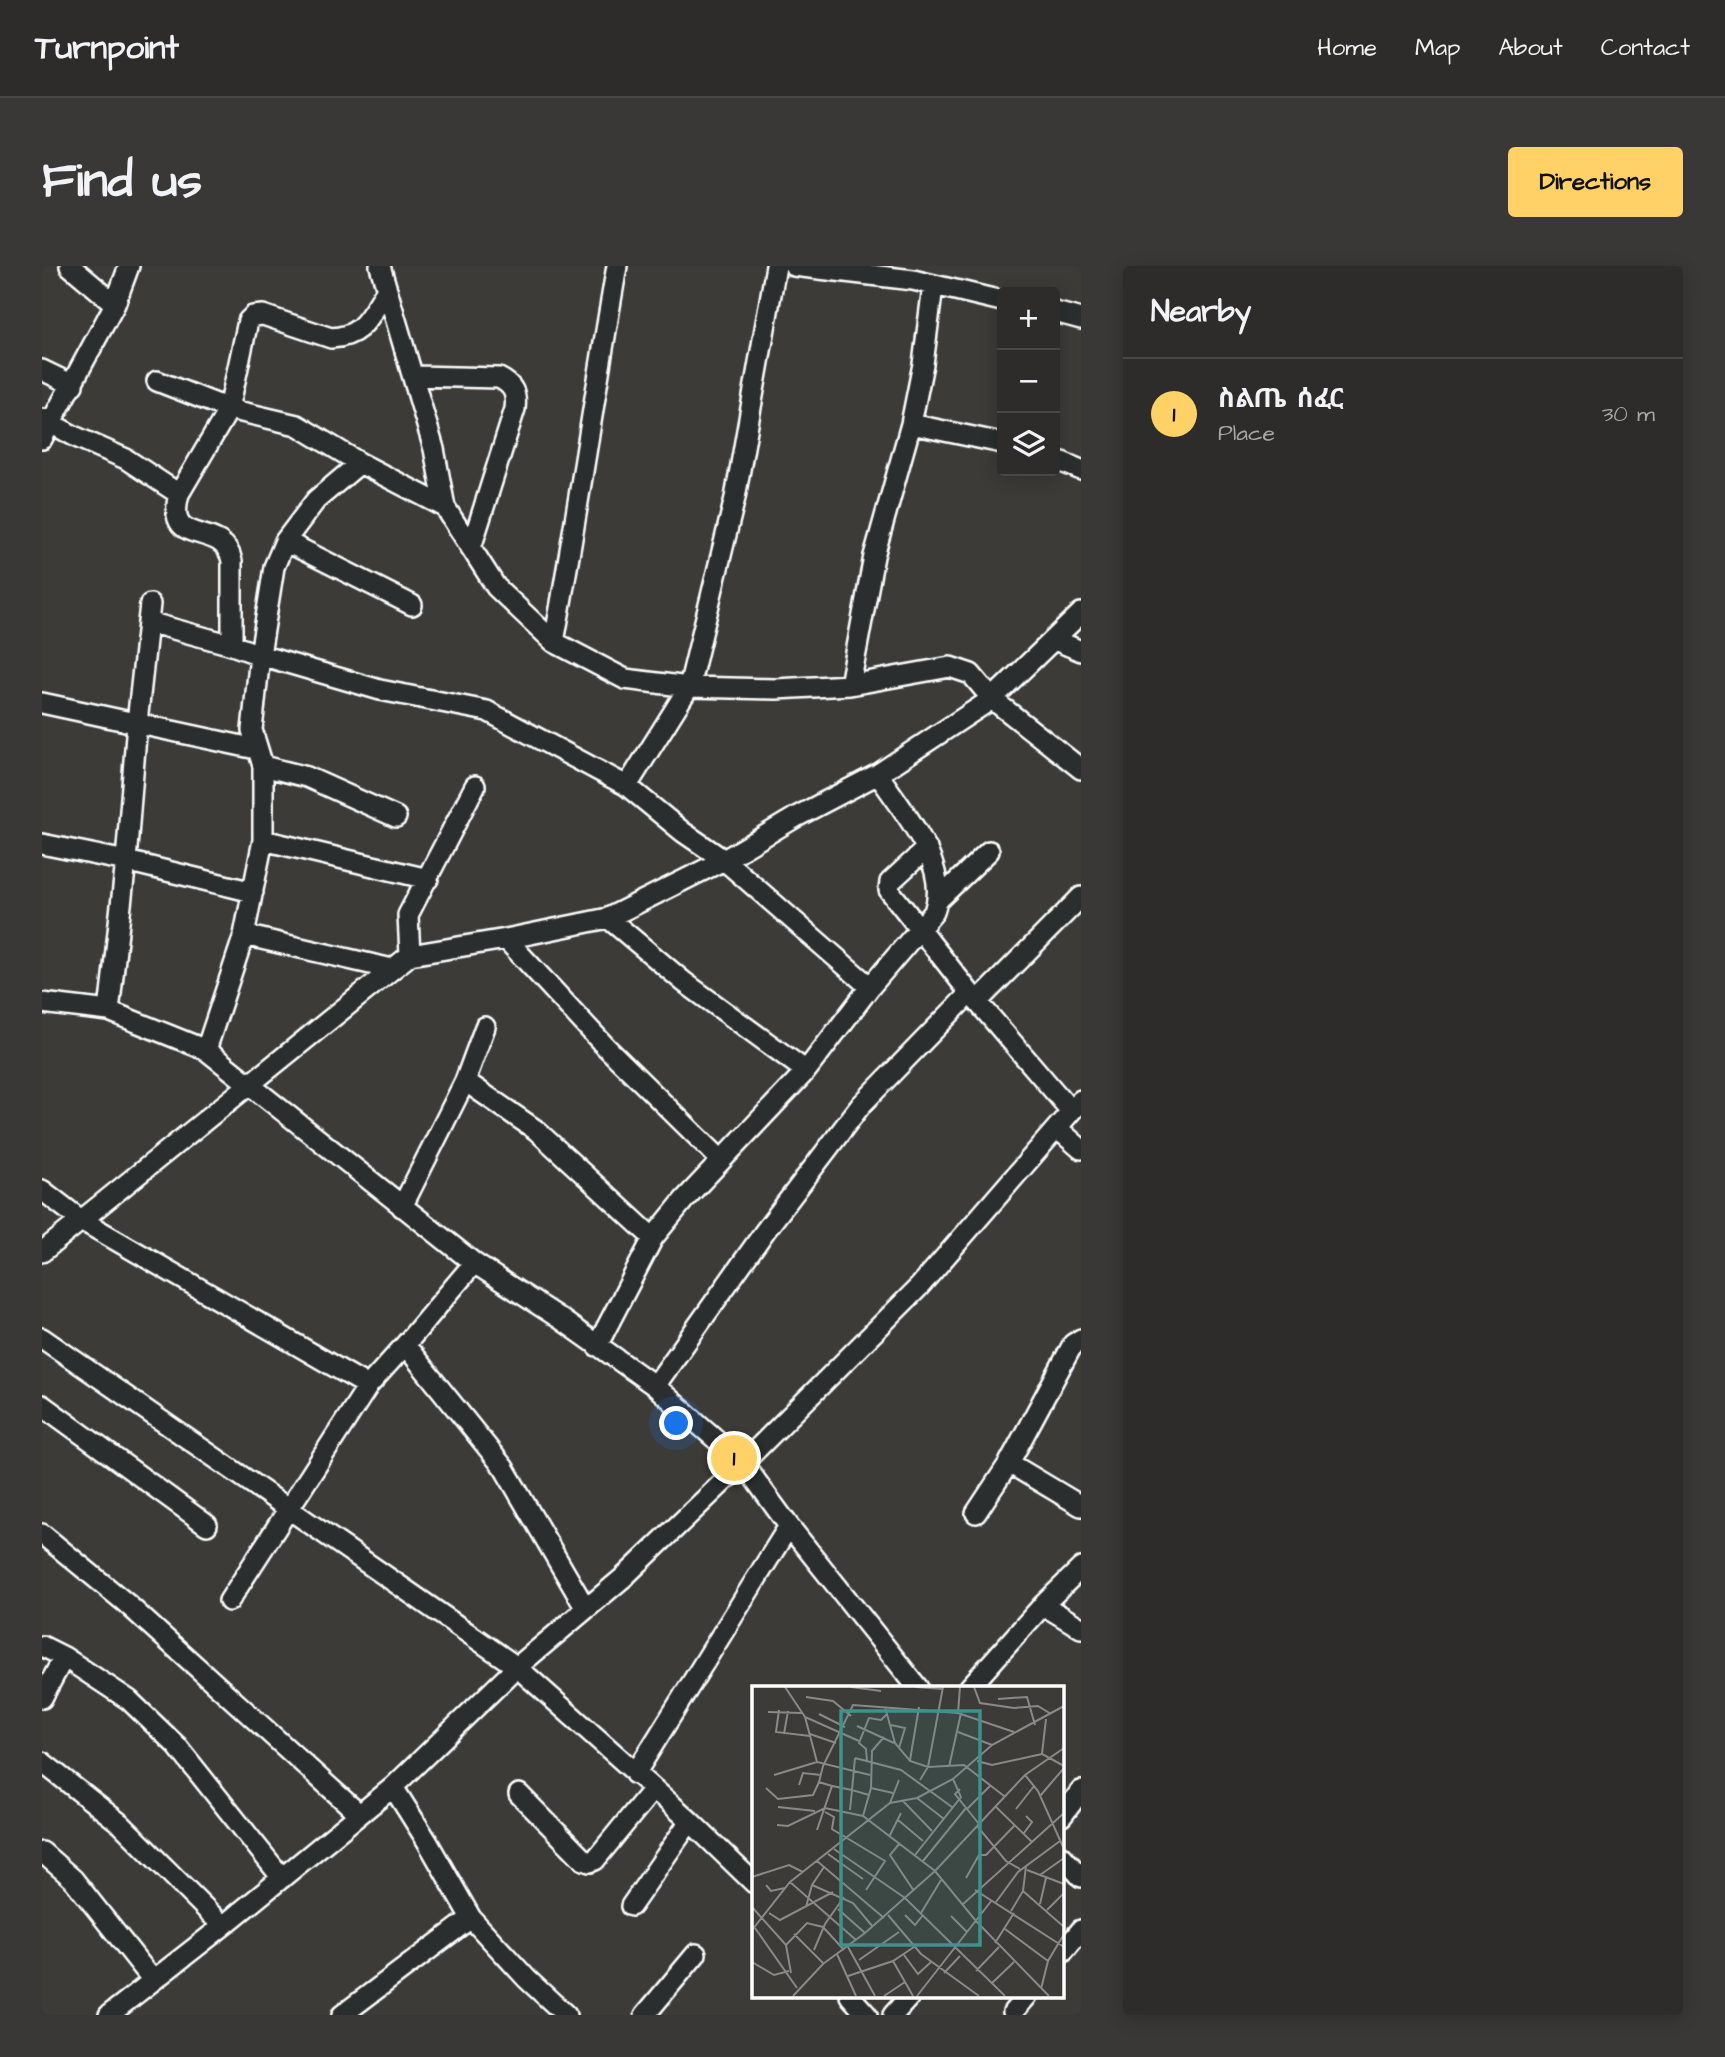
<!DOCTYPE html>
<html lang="en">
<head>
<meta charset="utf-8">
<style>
  :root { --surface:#2d2c2a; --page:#393836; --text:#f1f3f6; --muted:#a7a7a8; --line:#484847; --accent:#ffd166 }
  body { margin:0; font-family:"Architects Daughter","Noto Sans Ethiopic",sans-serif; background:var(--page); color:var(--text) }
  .controls { position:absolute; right:21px; top:21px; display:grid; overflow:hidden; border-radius:7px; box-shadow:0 4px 18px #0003 }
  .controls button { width:63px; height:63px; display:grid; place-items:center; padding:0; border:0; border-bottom:2px solid var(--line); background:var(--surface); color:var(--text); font:35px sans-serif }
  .you { position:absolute; left:635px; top:1158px; width:24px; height:24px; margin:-18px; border:5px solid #fff; border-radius:50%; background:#1a73e8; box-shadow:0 0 0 10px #1a73e833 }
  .badge { display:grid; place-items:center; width:46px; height:46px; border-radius:50%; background:var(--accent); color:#111; font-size:23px; font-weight:700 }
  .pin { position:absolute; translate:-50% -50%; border:4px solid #fff; box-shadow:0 2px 7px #0006 }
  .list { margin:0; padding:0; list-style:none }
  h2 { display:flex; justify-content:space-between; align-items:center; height:91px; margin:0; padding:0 28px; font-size:30px }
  h2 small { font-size:23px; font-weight:400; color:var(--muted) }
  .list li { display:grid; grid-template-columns:46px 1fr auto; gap:21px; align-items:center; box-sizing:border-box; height:112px; padding:0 28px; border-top:2px solid var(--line) }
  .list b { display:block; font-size:26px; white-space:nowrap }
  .list p { margin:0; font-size:23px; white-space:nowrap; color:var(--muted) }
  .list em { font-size:23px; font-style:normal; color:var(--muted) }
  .icon { flex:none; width:38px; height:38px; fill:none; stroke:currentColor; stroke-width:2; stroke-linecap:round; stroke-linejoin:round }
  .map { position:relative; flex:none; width:1039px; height:1749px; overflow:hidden; border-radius:7px }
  header { display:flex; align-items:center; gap:42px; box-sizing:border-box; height:98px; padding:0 35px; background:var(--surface); border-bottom:2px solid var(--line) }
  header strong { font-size:33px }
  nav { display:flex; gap:38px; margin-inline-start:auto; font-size:24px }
  .intro { display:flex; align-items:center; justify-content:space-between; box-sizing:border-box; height:168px; padding:0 42px }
  h1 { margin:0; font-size:49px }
  .button { padding:18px 32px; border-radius:7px; background:var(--accent); color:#111; font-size:24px; font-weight:700 }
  main { display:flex; gap:42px; padding:0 42px }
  aside { flex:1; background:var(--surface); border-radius:7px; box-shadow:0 4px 18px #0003 }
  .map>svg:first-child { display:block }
</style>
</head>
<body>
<header>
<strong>Turnpoint</strong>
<nav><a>Home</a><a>Map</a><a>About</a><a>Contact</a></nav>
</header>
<div class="intro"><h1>Find us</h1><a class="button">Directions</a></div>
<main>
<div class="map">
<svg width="1039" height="1749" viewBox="0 0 1039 1749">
  <rect width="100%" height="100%" fill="#3c3b38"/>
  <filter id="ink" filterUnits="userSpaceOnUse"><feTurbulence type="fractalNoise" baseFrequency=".0143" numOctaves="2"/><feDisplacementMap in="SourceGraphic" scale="14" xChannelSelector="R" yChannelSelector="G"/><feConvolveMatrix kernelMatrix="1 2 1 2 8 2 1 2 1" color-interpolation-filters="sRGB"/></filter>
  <g filter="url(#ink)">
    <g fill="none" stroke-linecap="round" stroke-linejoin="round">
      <defs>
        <path id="minor" d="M 28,0 L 73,38
          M 338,0 L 392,183 L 403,241 L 454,321 L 512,376 L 583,413 L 647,421 L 734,423 L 808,419 L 908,401 L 929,408 L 950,433 L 1039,503
          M 752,0 L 871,14 L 960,35
          M 1013,46 L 1039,53
          M 0,104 L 31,119
          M 372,110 L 457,112 C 471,119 475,127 473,143 L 429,282
          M 115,115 L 187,143 L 255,159 L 318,197 L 403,241
          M 1,153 L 34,171 L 84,193 L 137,228
          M 869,158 L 960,177
          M 0,173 L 73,38 L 87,0
          M 1013,193 L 1039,204
          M 243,275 L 370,339
          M 106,356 L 190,379 L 218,389 L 338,424 L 445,445 L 585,520 L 641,566 L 682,594 L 828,721
          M 1013,374 L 1039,385
          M 512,376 C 535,251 553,125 575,0
          M 190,379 L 190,295 C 181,252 122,285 137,228 L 187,143 L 206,55 L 211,50 L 221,49 L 289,72 C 322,71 328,48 345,24
          M 808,419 L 832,290 L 869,158 L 881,98 L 891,20
          M 0,437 L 214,483
          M 221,500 L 265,511 L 354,551
          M 585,520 L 647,421 L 693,232 L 734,0
          M 221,574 L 386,613
          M 0,578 L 84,595 L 95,457 L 108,338
          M 885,582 L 848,616 L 847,624 L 928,727 L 1029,845
          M 896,634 L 947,585
          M 566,652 L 642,716 L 764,805
          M 202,669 L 350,703
          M 464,673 L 564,781 L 679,894
          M 368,689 L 366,649 L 433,520
          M 936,735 L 1039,631
          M 0,737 L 67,745 L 164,784 L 432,997 L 520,1054 L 613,1120 L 701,1197 L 747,1260 L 876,1422
          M 67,745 L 84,595 L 211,626
          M 164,784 L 202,669 L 221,574 L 221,500 L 210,464 L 218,389 L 232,301 L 243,275 L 274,234 L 318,197
          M 423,815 L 494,864 L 611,972
          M 1016,863 L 1039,883
          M 0,924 L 39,954 L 326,1120 L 187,1335
          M 360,941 L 423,815 L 443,761
          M 0,986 L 368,689 L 464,673 L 566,652 L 682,594 L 754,551 L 836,508 L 950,433 L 1039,347
          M 432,997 L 363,1079 L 462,1202 L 544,1343
          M 0,1072 L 475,1401 L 648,1555 L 712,1617
          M 555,1080 L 611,972 L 642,934 L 764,805 L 828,721 L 892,646 C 909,599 861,546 836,508
          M 326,1120 L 363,1079
          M 613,1120 L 723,965 L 819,839 L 928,727
          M 0,1139 L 165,1259
          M 967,1197 L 1039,1240
          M 934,1247 L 967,1197 L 1031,1078 L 1039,1073
          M 0,1268 L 84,1337 L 316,1547
          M 1001,1339 L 1039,1362
          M 0,1380 L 22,1391 L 87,1434 L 135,1480 L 240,1612
          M 927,1422 L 1001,1339 L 1039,1302
          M 0,1432 L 22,1391
          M 0,1496 L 79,1558 L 181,1660
          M 593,1508 L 747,1260
          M 351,1521 L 385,1575 L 429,1652 L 485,1713 L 524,1749
          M 477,1528 L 542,1594 L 548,1596 L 553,1594 L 611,1523
          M 1020,1550 L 1039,1525
          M 0,1586 L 31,1613 L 110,1713
          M 1020,1590 L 1039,1611
          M 589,1640 L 648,1555
          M 1020,1687 L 1039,1664
          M 808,1730 L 825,1749
          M 971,1746 L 985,1730
          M 67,1749 L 181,1660 L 351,1521 L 475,1401 L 582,1311 L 701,1197 L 877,1021 L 1039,834
          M 300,1749 L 429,1652
          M 603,1749 L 654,1688
          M 851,1749 L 868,1730"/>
      </defs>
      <use href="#minor" stroke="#fff" stroke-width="24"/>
      <use href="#minor" stroke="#2a2d2e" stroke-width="19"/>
    </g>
  </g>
  <g transform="translate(710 1420)">
    <rect width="312" height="312" fill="#3c3b38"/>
    <path fill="none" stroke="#8a8988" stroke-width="2" d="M 33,1 L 53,31 L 107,55M 99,1 L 129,5M 163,1 L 191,3M 222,1 L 228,17 L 262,22 L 286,20 L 299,28M 54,11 L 81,15 L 99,30M 246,13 L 275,11 L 283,39M 133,21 L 143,57 L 158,75 L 176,81 L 212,79 L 252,110M 27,24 L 24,46 L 58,50M 16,26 L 50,27M 206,27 L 208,1M 67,28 L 93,41M 53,31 L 65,76 L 118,89M 294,33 L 290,68 L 312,80M 139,39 L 153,42 L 147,62M 105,40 L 142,57M 206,46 L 240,59M 32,48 L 36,25M 58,48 L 84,57M 103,72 L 149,84 L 200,121M 158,74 L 167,21M 115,75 L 114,63 L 107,57 L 117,32 L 129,34 L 135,28M 225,75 L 240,79 L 290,68M 197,81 L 209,27M 22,89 L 65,76M 273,89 L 286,105 L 312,163M 168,94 L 176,81 L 191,1M 47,99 L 51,87 L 69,89M 80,100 L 67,96 L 71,80 L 101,19 L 206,27 L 262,46M 14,102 L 26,113 L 61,109 L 67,96M 119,102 L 141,107M 208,103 L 203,108 L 227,138M 288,110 L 312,82M 165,112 L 192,133M 151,115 L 180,145M 138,117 L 147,94M 243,120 L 280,156M 26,121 L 63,125M 215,123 L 238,100M 264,123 L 282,100M 98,124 L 100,104 L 117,109M 73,126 L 82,131 L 80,143 L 133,175 L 114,204M 111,130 L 119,102 L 120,65 L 132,51M 146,134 L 171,155M 25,139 L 36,140 L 73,122 L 111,130 L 183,185 L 224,235 L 297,310M 225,140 L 254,175 L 268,183M 65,144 L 80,100 L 100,104 L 103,72M 272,147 L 280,136 L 274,130M 137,151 L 149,127M 147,158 L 138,169 L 162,205M 82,163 L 153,212 L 253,310M 76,168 L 111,193M 163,169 L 209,111 L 201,93M 65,175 L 132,232M 171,175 L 214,122M 275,184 L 312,198M 288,189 L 312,172M 0,191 L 37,179 L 51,186M 214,192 L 227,169 L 234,169 L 263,139M 38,196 L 104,254M 14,199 L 19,205 L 33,202M 60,199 L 101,217 L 121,241M 223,204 L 312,261M 271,205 L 312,241M 244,216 L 266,186 L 308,155M 288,218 L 294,192M 210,219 L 312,127M 0,221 L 34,259 L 39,287M 54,221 L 60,199 L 72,181M 86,223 L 113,247M 295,224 L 312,207M 259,225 L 271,205 L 274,180M 17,227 L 28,234 L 81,206M 169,227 L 189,194M 136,229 L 169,268 L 227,310M 153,229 L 163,239 L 171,229M 199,230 L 215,246M 3,242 L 45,302M 253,243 L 296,275M 0,244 L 38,196 L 138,117 L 165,112 L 201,93 L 240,59 L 312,20M 42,248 L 71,277M 243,257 L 262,227M 34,259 L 55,237 L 71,241 L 92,264M 96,261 L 123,310M 62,264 L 73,238 L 92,211M 85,268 L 104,310M 152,269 L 166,288 L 179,276M 107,274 L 147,246M 141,275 L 161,310M 0,276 L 22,289 L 37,285M 224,285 L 247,261M 192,287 L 208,270M 96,290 L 141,275 L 162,261M 240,297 L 262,276M 289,303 L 296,275 L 312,248M 41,310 L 71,278 L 113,247 L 183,185 L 273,89 L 312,62M 132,310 L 153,296M 165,310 L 240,214"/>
    <path fill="#3f918b" fill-opacity="0.15" stroke="#3f918b" stroke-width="3.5" d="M 89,25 L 228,25 L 228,259 L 89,259 Z"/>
    <rect width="312" height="312" fill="none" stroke="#fff" stroke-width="3.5"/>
  </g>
</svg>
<div class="controls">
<button>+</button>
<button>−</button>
<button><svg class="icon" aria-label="layers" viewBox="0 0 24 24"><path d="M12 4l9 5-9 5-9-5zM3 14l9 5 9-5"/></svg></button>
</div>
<div class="you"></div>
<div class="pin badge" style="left:692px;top:1192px">1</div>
</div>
<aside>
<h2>Nearby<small></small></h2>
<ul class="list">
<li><span class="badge">1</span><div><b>ስልጤ ሰፈር</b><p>Place</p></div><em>30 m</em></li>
</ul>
</aside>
</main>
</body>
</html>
